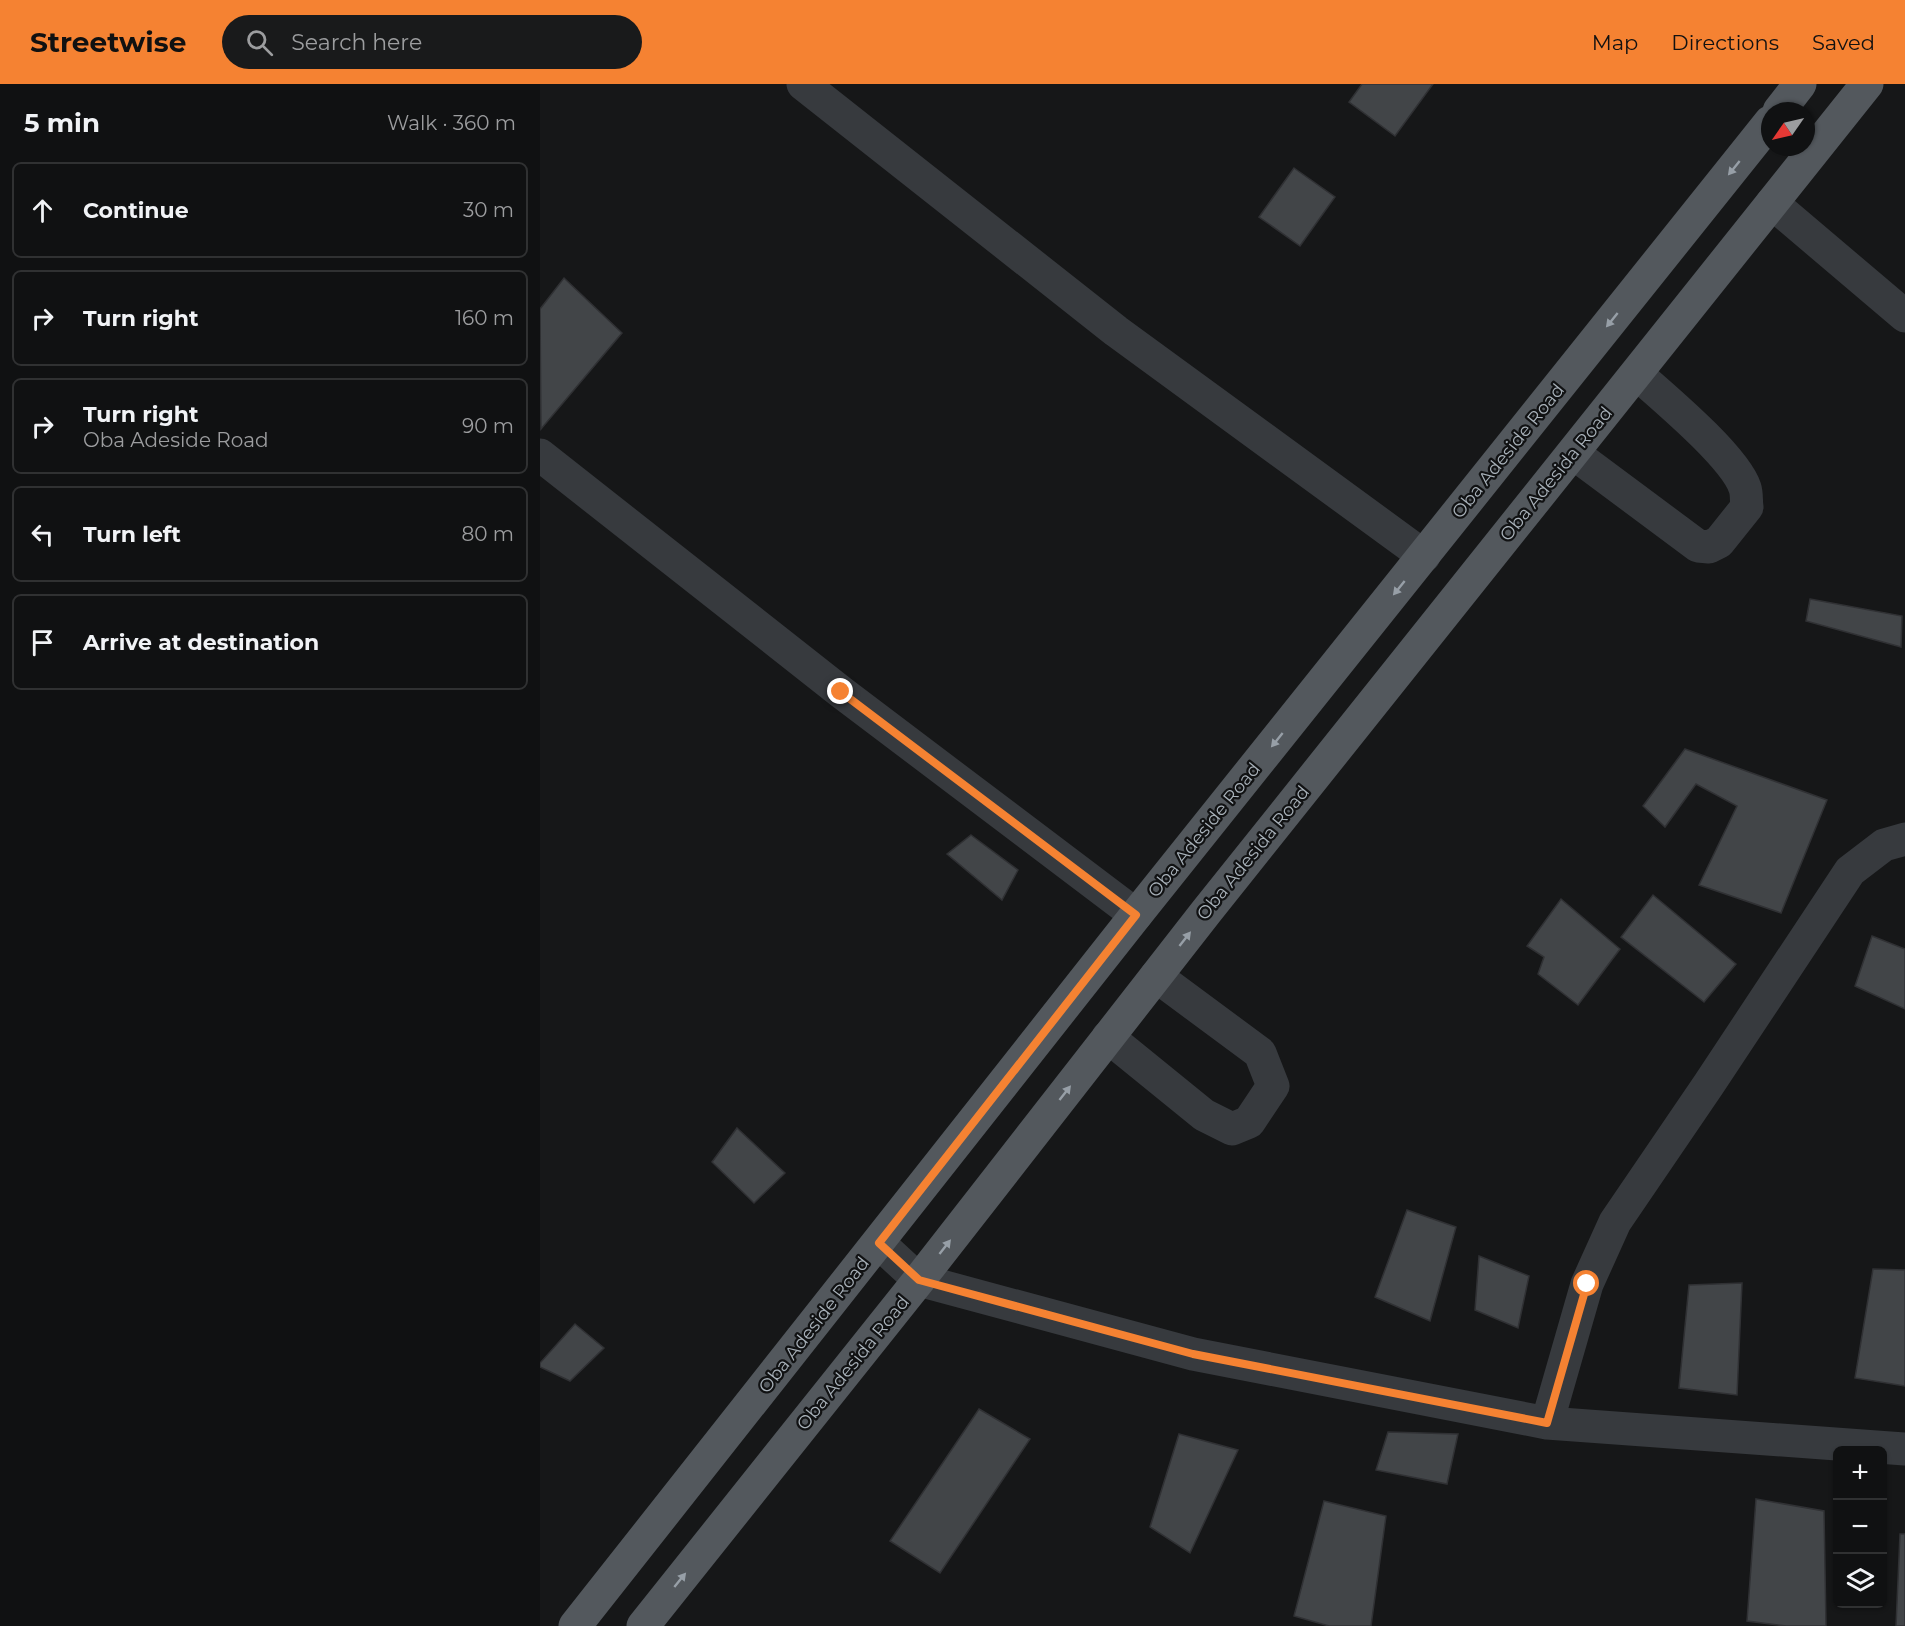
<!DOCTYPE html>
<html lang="en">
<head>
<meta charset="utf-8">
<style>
  :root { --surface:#101112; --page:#191a1b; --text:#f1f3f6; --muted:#9c9d9f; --line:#303132; --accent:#f58232 }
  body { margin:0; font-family:Montserrat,sans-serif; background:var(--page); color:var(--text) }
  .controls { position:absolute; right:18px; bottom:18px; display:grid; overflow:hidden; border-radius:9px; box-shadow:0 2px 4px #0004 }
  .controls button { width:54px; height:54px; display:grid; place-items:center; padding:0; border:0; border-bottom:2px solid var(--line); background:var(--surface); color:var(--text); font:30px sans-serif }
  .compass { position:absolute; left:1221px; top:18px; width:54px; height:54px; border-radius:50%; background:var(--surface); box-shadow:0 2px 4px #0004; rotate:236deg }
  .stop { position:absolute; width:18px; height:18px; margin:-14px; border:4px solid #f58232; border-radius:50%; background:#fff }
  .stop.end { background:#f58232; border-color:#fff; box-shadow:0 2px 6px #0008 }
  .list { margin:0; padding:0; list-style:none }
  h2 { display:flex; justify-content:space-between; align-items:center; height:78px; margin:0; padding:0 24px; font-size:26px }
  h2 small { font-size:20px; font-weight:400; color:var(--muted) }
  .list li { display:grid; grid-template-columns:39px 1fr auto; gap:18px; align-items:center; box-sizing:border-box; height:96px; margin:0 12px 12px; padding:0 12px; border:2px solid var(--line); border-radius:9px }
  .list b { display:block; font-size:22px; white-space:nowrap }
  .list p { margin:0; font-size:20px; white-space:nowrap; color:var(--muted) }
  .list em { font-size:20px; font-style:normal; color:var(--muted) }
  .icon { flex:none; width:33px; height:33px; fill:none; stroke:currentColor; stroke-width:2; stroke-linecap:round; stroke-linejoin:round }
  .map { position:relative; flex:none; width:1365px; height:1542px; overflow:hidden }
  header { display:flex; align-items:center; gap:36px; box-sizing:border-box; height:84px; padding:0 30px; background:var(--accent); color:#111 }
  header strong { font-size:28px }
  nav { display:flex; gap:33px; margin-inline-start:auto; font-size:21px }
  .search { width:420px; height:54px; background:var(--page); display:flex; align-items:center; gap:15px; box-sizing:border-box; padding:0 21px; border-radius:33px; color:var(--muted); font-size:22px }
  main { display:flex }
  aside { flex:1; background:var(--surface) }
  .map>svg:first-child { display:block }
</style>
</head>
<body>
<header>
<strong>Streetwise</strong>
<div class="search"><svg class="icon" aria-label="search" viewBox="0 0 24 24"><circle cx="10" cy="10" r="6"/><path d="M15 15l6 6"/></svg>Search here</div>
<nav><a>Map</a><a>Directions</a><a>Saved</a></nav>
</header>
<main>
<aside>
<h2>5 min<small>Walk · 360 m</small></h2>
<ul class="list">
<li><svg class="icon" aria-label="ahead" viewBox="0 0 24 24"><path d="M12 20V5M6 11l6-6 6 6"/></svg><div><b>Continue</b></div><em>30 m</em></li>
<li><svg class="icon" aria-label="right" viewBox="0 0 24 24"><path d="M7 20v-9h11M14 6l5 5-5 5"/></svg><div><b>Turn right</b></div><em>160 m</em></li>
<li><svg class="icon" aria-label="right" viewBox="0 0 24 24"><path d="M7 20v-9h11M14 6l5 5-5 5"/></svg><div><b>Turn right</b><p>Oba Adeside Road</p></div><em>90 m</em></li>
<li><svg class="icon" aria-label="left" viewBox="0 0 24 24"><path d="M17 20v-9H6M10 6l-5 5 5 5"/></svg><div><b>Turn left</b></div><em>80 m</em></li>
<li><svg class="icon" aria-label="arrive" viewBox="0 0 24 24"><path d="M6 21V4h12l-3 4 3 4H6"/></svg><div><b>Arrive at destination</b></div></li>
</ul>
</aside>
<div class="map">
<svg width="1365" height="1542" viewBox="0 0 1365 1542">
  <rect width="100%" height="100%" fill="#161718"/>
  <path fill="#424548" stroke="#303134" stroke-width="1.5" d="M 822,0 L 893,0 L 855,52 L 809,18 Z
    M 754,84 L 795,113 L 760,162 L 719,133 Z
    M 24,194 L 82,249 L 1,345 L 0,225 Z
    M 1270,515 L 1362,532 L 1361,563 L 1266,537 Z
    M 1145,665 L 1287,716 L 1241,829 L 1159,801 L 1197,722 L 1156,700 L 1125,743 L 1103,722 Z
    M 431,751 L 478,786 L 462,816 L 407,770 Z
    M 1113,811 L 1196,880 L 1164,918 L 1081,853 Z
    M 1021,815 L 1080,865 L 1038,921 L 998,890 L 1004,873 L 987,862 Z
    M 1332,852 L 1365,865 L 1365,925 L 1315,902 Z
    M 197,1044 L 245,1089 L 214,1119 L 172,1078 Z
    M 867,1126 L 916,1143 L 890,1237 L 835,1213 Z
    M 939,1172 L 989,1192 L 978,1244 L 935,1226 Z
    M 1333,1185 L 1365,1186 L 1365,1302 L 1315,1294 Z
    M 1202,1199 L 1197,1311 L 1139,1304 L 1149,1201 Z
    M 35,1240 L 64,1264 L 30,1297 L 0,1283 L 0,1279 Z
    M 439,1325 L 490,1355 L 400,1489 L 350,1457 Z
    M 848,1348 L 918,1350 L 907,1400 L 836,1386 Z
    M 639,1350 L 698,1366 L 650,1469 L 610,1443 Z
    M 1216,1415 L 1284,1427 L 1286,1542 L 1246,1542 L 1207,1537 Z
    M 784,1417 L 846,1432 L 831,1542 L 789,1542 L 754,1532 Z
    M 1360,1450 L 1365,1450 L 1365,1542 L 1356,1542 Z"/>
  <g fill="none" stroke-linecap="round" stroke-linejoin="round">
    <path stroke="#373a3e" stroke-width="33" d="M 263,0 L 576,247 L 884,472
      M 1232,119 L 1365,232
      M 1033,369 L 1158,462 L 1169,463 L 1179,458 L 1207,423 C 1206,417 1207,410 1205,404 C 1195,373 1123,313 1097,290
      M 0,371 L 301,608 L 596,831
      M 568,953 L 664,1031 L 692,1045 L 709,1038 L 733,1002 L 720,969 L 616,892
      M 339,1159 L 379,1196 L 653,1270 L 1007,1339 L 1365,1365
      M 1007,1339 L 1047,1200 L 1075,1138 L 1169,1000 L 1310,787 L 1344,761 L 1365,755"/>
    <path stroke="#53585d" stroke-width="33" d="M 1239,27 L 1260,0
      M 35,1542 L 596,831 L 1230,38
      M 103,1542 L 379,1196 L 666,828 L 1327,0"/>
  </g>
  <defs><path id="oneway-solid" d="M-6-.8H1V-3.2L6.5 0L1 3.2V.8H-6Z" transform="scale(1.5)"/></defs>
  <g fill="#979fa7">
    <use href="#oneway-solid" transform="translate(1194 84) rotate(129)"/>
    <use href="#oneway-solid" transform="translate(1072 236) rotate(129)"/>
    <use href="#oneway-solid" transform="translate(859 504) rotate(129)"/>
    <use href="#oneway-solid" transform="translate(737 656) rotate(129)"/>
    <use href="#oneway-solid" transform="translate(645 855) rotate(-52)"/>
    <use href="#oneway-solid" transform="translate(525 1009) rotate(-52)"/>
    <use href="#oneway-solid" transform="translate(405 1163) rotate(-52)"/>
    <use href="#oneway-solid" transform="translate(140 1496) rotate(-51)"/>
  </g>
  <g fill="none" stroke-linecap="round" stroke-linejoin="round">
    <path stroke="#f58232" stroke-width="8" d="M 301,608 L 596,831 L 339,1159 L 379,1196 L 653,1270 L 1007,1339 L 1047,1200"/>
  </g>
  <g text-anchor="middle" stroke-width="4.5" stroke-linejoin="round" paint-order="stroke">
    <g font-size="18" fill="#a8b1b9" stroke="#111213">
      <text transform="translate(968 367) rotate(-51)" y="6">Oba Adeside Road</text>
      <text transform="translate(1016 390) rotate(-51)" y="6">Oba Adesida Road</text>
      <text transform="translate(664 746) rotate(-51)" y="6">Oba Adeside Road</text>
      <text transform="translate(713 769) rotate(-51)" y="6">Oba Adesida Road</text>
      <text transform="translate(274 1241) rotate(-52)" y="6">Oba Adeside Road</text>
      <text transform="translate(313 1279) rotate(-51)" y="6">Oba Adesida Road</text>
    </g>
  </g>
</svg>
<div class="controls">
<button>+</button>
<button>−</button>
<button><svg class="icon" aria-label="layers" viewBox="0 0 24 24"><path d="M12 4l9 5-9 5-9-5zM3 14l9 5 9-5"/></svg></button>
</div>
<svg class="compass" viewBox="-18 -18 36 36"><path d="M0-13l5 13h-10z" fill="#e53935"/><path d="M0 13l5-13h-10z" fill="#9c9d9f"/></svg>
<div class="stop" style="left:1047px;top:1200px"></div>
<div class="stop end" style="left:301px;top:608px"></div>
</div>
</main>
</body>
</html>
